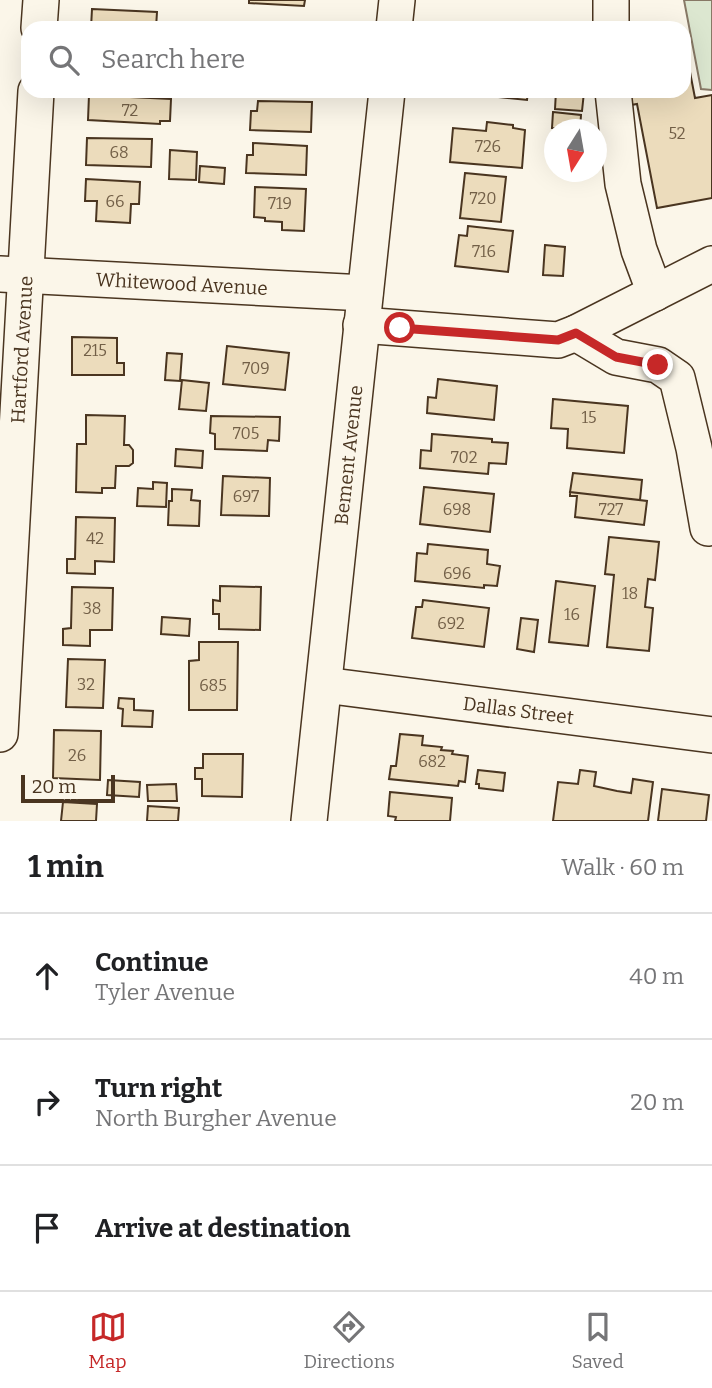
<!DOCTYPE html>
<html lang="en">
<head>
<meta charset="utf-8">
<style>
  :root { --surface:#fff; --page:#f2f2f2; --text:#202124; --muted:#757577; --line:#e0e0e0; --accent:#c62828 }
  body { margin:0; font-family:Bitter,serif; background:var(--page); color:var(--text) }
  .compass { position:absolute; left:544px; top:119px; width:63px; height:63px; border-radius:50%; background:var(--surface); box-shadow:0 7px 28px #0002; rotate:191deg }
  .scale { position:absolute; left:21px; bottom:18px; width:94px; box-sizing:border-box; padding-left:7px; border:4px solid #4a3520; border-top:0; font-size:19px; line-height:24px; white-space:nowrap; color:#4a3520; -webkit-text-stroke:5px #fbf6e9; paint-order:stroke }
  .stop { position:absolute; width:21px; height:21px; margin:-16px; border:5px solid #c62828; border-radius:50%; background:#fff }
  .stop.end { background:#c62828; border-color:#fff; box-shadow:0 2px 7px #0008 }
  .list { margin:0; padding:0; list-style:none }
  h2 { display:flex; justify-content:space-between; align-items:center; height:91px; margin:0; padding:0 28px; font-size:30px }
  h2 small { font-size:23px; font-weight:400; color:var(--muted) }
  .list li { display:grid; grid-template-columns:46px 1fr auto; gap:21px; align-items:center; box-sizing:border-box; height:126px; padding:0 28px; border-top:2px solid var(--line) }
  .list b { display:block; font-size:26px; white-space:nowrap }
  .list p { margin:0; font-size:23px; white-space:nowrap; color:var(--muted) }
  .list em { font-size:23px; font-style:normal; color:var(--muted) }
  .icon { flex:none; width:38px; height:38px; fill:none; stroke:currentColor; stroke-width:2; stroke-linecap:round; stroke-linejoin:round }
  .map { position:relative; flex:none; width:712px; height:821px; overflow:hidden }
  .search { position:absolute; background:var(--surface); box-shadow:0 7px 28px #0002; left:21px; right:21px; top:21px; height:77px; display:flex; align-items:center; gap:18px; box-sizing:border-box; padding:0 24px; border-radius:21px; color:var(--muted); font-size:26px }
  .sheet { height:469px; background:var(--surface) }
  nav { display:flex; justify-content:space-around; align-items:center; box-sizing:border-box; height:98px; border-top:2px solid var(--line); background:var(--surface); font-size:19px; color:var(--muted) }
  nav a { display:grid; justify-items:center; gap:4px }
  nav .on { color:var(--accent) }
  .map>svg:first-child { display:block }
</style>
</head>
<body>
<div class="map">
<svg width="712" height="821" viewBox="0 0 712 821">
  <rect width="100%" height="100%" fill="#fbf6e9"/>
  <path fill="#dce7d0" stroke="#887966" stroke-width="2" d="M 684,0 L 712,0 L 712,90 L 701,89 Z"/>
  <path fill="#ecdcbc" stroke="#4a3520" stroke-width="2" d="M 249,0 L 305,0 L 304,6 L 249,3 Z
    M 92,9 L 157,12 L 156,28 L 91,28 Z
    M 245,25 L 267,26 L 298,28 L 245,28 Z
    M 684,41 L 695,98 L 712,95 L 712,198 L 657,208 L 637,104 L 631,105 L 628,91 L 684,91 Z
    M 175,91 L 202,91 L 202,96 L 175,95 Z
    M 461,91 L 528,91 L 527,100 L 461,93 Z
    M 556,91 L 584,92 L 582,111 L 555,109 Z
    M 89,95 L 171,99 L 170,121 L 160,121 L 160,124 L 88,120 Z
    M 258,101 L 312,102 L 311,132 L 250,130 L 251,111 L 257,111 Z
    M 553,112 L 581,115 L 580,130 L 552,128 Z
    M 487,122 L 513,125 L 513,128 L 525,130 L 522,168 L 450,162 L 453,128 L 486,131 Z
    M 87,138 L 152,139 L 151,167 L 86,165 Z
    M 253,143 L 307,146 L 306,175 L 246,173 L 247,155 L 253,155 Z
    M 170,150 L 197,152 L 196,180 L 169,179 Z
    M 200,166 L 225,168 L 224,184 L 199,182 Z
    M 465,173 L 506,177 L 501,222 L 460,218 Z
    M 86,179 L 140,182 L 139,204 L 131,204 L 130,223 L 96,221 L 97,201 L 85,201 Z
    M 255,187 L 306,189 L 304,231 L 282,230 L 282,222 L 265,221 L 265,218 L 254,217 Z
    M 468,226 L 513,231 L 508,272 L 455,266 L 459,235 L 467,236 Z
    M 545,245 L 565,247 L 563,276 L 543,275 Z
    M 72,337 L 117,338 L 117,363 L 124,363 L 124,375 L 72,375 Z
    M 227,346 L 289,353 L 285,390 L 223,384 Z
    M 167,353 L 182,354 L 180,381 L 165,380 Z
    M 438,379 L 497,386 L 494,420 L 427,413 L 428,397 L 436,398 Z
    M 182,380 L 209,383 L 206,411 L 179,409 Z
    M 553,399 L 628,406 L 624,453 L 567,448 L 568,429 L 551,428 Z
    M 86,415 L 125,416 L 124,445 L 129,445 L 133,450 L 133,463 L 129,466 L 116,466 L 115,488 L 102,488 L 102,493 L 76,492 L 77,444 L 86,444 Z
    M 211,416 L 280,417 L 279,441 L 268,440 L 267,451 L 215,449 L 215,434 L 210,433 Z
    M 432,434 L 492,439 L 492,442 L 508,443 L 506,464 L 489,463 L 488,474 L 420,468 L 421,450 L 431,451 Z
    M 176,449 L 203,451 L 202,468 L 175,466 Z
    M 573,473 L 642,480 L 640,500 L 570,492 Z
    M 223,476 L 270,478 L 269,516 L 221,515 Z
    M 153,482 L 167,483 L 166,507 L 137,506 L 138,488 L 153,489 Z
    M 424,487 L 494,494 L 490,532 L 420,524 Z
    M 172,489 L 192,490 L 191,500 L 200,501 L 199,526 L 168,525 L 169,501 L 172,501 Z
    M 570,492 L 647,501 L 644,525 L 575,517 L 577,496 L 570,496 Z
    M 76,517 L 115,518 L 114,562 L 95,561 L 95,574 L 67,573 L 67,559 L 75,559 Z
    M 609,537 L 659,542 L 655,580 L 648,579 L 645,607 L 653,608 L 649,651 L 607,647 L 614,575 L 605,574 Z
    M 428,544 L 488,550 L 487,564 L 500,566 L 497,586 L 484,585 L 484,588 L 415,581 L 417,553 L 427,554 Z
    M 556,581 L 595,586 L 588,646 L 549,642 Z
    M 220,586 L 261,587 L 260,630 L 219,629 L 219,614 L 213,614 L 213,600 L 220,601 Z
    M 72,587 L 113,588 L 112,630 L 90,630 L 90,646 L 63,645 L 63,629 L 71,628 Z
    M 423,600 L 489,608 L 484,647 L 412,638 L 416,607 L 422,607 Z
    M 162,617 L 190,619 L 189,636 L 161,634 Z
    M 521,618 L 538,620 L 534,652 L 517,649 Z
    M 199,642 L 238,642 L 237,710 L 189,710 L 189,661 L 199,660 Z
    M 68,659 L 105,660 L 103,708 L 66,707 Z
    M 119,698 L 134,699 L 134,710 L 153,711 L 152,727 L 122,726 L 123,709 L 118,708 Z
    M 54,730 L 101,731 L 100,780 L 53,778 Z
    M 400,734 L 423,736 L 422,745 L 442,747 L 441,750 L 453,751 L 452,754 L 468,756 L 465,782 L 459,781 L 458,786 L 389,779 L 391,766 L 396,766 Z
    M 203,754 L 243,754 L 242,797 L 202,796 L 202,779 L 195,779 L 195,768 L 203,768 Z
    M 478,770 L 505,773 L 503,791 L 479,788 L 479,784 L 476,784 Z
    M 580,770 L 596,772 L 594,786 L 617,791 L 631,793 L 633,779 L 653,782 L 648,821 L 553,821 L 558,782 L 578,784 Z
    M 108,780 L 140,782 L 139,797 L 107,795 Z
    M 176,784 L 177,801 L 148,801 L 147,785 Z
    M 662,789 L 709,795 L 706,821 L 658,821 Z
    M 390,792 L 452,798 L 450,821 L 395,821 L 396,817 L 388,816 Z
    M 63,802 L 97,804 L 96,821 L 61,821 Z
    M 148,806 L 179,808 L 178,821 L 147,821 Z"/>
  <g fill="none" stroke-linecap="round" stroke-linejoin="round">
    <defs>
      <g id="minor">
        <path d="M 611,0 L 611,28"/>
        <path d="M 39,28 L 41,0"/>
        <path d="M 394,28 L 397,0"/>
        <path d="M 613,91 L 623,184 L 639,250 L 655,293"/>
        <path id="s1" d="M 0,274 L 365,293"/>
        <path d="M 361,325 L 558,340 L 576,333 L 712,264"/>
        <path d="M 576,333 L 616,357 L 658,365 L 677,378 L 694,448 L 708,528"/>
        <path id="s2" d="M 324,685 L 712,735"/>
        <path id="s3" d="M 0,734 L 36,91"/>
        <path id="s4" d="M 309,821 L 387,91"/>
      </g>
    </defs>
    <use href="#minor" stroke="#4a3520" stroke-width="38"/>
    <use href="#minor" stroke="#fbf6e9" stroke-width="35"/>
  </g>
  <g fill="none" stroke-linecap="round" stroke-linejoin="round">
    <path stroke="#c62828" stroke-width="9" d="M 400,328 L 558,340 L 576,333 L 616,357 L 658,365"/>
  </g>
  <g text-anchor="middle" stroke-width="5" stroke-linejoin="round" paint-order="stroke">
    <g font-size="16" fill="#725f47">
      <text x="130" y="116">72</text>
      <text x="677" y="139">52</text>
      <text x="488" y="152">726</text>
      <text x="119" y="158">68</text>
      <text x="483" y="204">720</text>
      <text x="115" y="207">66</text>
      <text x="280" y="209">719</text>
      <text x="484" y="257">716</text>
      <text x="95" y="356">215</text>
      <text x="256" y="374">709</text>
      <text x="589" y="423">15</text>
      <text x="246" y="439">705</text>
      <text x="464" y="463">702</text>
      <text x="246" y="502">697</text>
      <text x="457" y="515">698</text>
      <text x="611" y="515">727</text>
      <text x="95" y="544">42</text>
      <text x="457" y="579">696</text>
      <text x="630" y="599">18</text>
      <text x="92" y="614">38</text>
      <text x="572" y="620">16</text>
      <text x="451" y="629">692</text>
      <text x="86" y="690">32</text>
      <text x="213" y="691">685</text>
      <text x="77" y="761">26</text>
      <text x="432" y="767">682</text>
    </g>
    <g font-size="19" fill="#4a3520" stroke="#fbf6e9">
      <text dy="7" stroke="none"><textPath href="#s1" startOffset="182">Whitewood Avenue</textPath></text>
      <text dy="7" stroke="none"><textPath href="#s3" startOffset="385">Hartford Avenue</textPath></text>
      <text dy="7" stroke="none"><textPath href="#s4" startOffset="368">Bement Avenue</textPath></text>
      <text dy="7" stroke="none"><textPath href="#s2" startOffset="196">Dallas Street</textPath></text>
    </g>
  </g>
</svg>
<svg class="compass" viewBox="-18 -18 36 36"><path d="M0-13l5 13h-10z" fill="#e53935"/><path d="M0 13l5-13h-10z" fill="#757577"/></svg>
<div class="scale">20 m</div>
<div class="stop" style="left:400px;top:328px"></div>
<div class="stop end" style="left:658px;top:365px"></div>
<div class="search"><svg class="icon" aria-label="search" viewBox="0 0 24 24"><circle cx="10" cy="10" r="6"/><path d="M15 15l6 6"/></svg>Search here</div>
</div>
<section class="sheet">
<h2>1 min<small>Walk · 60 m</small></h2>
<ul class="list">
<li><svg class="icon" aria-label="ahead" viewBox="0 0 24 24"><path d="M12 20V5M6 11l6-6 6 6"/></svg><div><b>Continue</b><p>Tyler Avenue</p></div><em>40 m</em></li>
<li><svg class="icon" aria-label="right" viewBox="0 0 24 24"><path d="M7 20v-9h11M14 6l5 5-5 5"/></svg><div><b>Turn right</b><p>North Burgher Avenue</p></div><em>20 m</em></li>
<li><svg class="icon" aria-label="arrive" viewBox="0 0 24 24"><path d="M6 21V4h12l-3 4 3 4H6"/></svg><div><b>Arrive at destination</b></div></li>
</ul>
</section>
<nav>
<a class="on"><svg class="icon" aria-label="map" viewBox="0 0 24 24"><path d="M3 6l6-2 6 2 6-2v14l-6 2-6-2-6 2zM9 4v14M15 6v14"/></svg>Map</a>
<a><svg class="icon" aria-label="directions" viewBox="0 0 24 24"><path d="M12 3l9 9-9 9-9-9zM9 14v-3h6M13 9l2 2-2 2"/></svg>Directions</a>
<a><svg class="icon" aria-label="saved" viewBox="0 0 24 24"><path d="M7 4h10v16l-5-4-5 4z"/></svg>Saved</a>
</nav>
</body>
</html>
